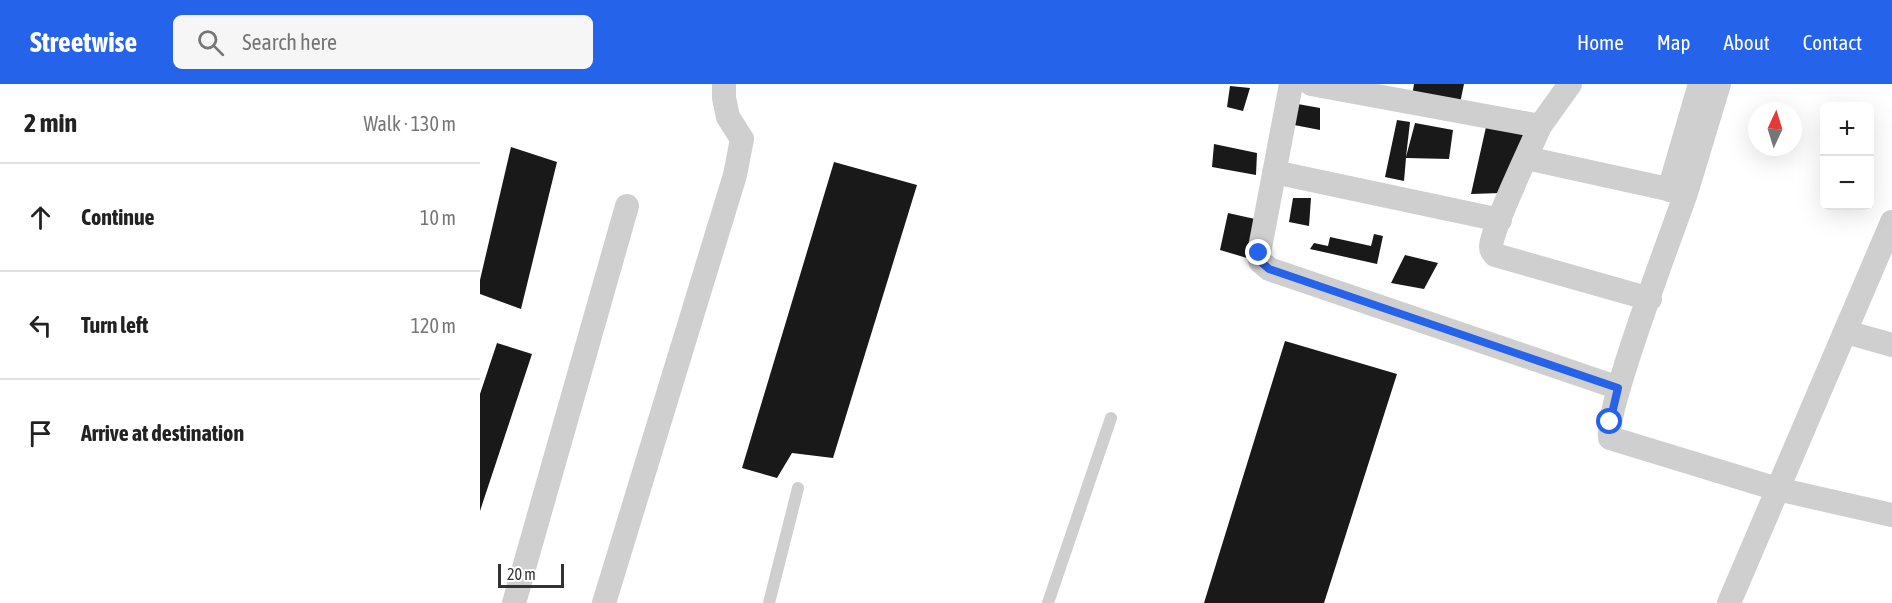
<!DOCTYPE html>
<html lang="en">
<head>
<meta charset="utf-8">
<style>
  :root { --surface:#fff; --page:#f6f6f6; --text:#222; --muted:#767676; --line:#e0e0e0; --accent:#2563eb }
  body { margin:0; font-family:"Asap Condensed",sans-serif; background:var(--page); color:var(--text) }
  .controls { position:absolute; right:18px; top:18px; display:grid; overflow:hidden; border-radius:9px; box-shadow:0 6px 24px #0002 }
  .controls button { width:54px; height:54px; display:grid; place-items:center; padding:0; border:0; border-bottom:2px solid var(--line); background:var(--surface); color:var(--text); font:30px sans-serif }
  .compass { position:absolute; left:1268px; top:18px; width:54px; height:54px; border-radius:50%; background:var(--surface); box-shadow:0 6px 24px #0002; rotate:4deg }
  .scale { position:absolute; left:18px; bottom:15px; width:66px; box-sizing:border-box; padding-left:6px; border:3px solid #323232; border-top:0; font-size:16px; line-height:21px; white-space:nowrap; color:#323232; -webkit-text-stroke:4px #fff; paint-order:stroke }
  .stop { position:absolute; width:18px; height:18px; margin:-14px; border:4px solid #2563eb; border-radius:50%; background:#fff }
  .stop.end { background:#2563eb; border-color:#fff; box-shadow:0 2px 6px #0008 }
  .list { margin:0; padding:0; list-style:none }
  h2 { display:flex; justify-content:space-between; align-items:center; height:78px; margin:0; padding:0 24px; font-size:26px }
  h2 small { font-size:20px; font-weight:400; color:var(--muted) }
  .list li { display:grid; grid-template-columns:39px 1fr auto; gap:18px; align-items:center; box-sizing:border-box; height:108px; padding:0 24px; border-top:2px solid var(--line) }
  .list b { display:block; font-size:22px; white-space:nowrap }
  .list em { font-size:20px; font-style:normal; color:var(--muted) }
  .icon { flex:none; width:33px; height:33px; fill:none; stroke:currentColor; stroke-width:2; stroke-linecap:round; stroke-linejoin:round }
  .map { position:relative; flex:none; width:1412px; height:519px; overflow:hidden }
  header { display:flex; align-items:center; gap:36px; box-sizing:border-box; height:84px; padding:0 30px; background:var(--accent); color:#fff }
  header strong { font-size:28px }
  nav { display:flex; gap:33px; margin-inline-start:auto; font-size:21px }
  .search { width:420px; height:54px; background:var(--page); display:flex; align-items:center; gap:15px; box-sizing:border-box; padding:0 21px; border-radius:9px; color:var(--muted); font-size:22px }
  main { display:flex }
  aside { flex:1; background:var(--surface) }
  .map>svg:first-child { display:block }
</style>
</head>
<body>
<header>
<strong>Streetwise</strong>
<div class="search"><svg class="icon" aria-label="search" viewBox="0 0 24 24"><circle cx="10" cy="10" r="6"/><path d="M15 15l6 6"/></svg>Search here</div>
<nav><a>Home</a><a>Map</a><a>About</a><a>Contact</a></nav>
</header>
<main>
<aside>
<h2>2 min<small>Walk · 130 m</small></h2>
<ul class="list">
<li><svg class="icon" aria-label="ahead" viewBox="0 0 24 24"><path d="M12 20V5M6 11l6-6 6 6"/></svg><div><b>Continue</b></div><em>10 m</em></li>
<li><svg class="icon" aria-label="left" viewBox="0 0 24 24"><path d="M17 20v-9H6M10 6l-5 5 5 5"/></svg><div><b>Turn left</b></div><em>120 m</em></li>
<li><svg class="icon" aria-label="arrive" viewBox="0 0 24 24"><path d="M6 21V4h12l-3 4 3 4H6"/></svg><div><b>Arrive at destination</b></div></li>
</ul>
</aside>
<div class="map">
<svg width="1412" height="519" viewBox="0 0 1412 519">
  <rect width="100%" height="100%" fill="#fff"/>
  <path fill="#191919" d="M 934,0 L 984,0 L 980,19 L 932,12 Z
    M 750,2 L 770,4 L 763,27 L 747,23 Z
    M 812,19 L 840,24 L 840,46 L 809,40 Z
    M 917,36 L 930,38 L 926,73 L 935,39 L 973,46 L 969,75 L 926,74 L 924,97 L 905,93 Z
    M 1047,42 L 1021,109 L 991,110 L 1006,43 Z
    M 734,60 L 777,69 L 776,91 L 732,83 Z
    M 31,63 L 77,78 L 41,225 L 0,210 L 0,196 Z
    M 354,78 L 437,101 L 353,374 L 312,369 L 297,394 L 262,384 Z
    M 813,114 L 831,114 L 829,142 L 809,138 Z
    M 748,129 L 775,135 L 767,174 L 740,166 Z
    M 894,150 L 903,152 L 897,180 L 830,165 L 834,159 L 848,162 L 850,153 L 891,162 Z
    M 925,171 L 958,179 L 944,205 L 911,199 Z
    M 805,257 L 917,290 L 844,519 L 724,519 Z
    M 17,259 L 52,270 L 0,427 L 0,310 Z"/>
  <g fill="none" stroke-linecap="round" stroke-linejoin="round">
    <path stroke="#cfcfcf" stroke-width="12" d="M 289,519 L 318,404
      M 568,519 L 631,334"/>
    <path stroke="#cfcfcf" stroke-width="24" d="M 811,0 L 779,169 L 780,177 L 789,185 L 1139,304
      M 831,0 L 1060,42 L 1090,0
      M 1060,42 C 1051,63 1011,146 1011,163 C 1011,167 1013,168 1015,171 L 1170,215
      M 1046,74 L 1206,109 L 1239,0
      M 794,88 L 1020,136
      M 1189,106 L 1220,0
      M 1206,109 C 1193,146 1123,330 1130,354 L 1297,405 L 1412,431
      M 1366,248 L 1412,261
      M 34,519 L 147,122
      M 124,519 L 255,91 L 262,55 L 248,33 L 244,14 L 244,0
      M 1249,519 L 1412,138"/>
  </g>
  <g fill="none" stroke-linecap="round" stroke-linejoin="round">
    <path stroke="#2563eb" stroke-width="8" d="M 779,169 L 780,177 L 789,185 L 1138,304 L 1130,338"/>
  </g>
</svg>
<div class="controls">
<button>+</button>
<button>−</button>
</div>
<svg class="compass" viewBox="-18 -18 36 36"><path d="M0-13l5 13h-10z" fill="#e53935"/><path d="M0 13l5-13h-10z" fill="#767676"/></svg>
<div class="scale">20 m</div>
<div class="stop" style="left:1130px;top:338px"></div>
<div class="stop end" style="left:779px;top:169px"></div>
</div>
</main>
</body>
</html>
